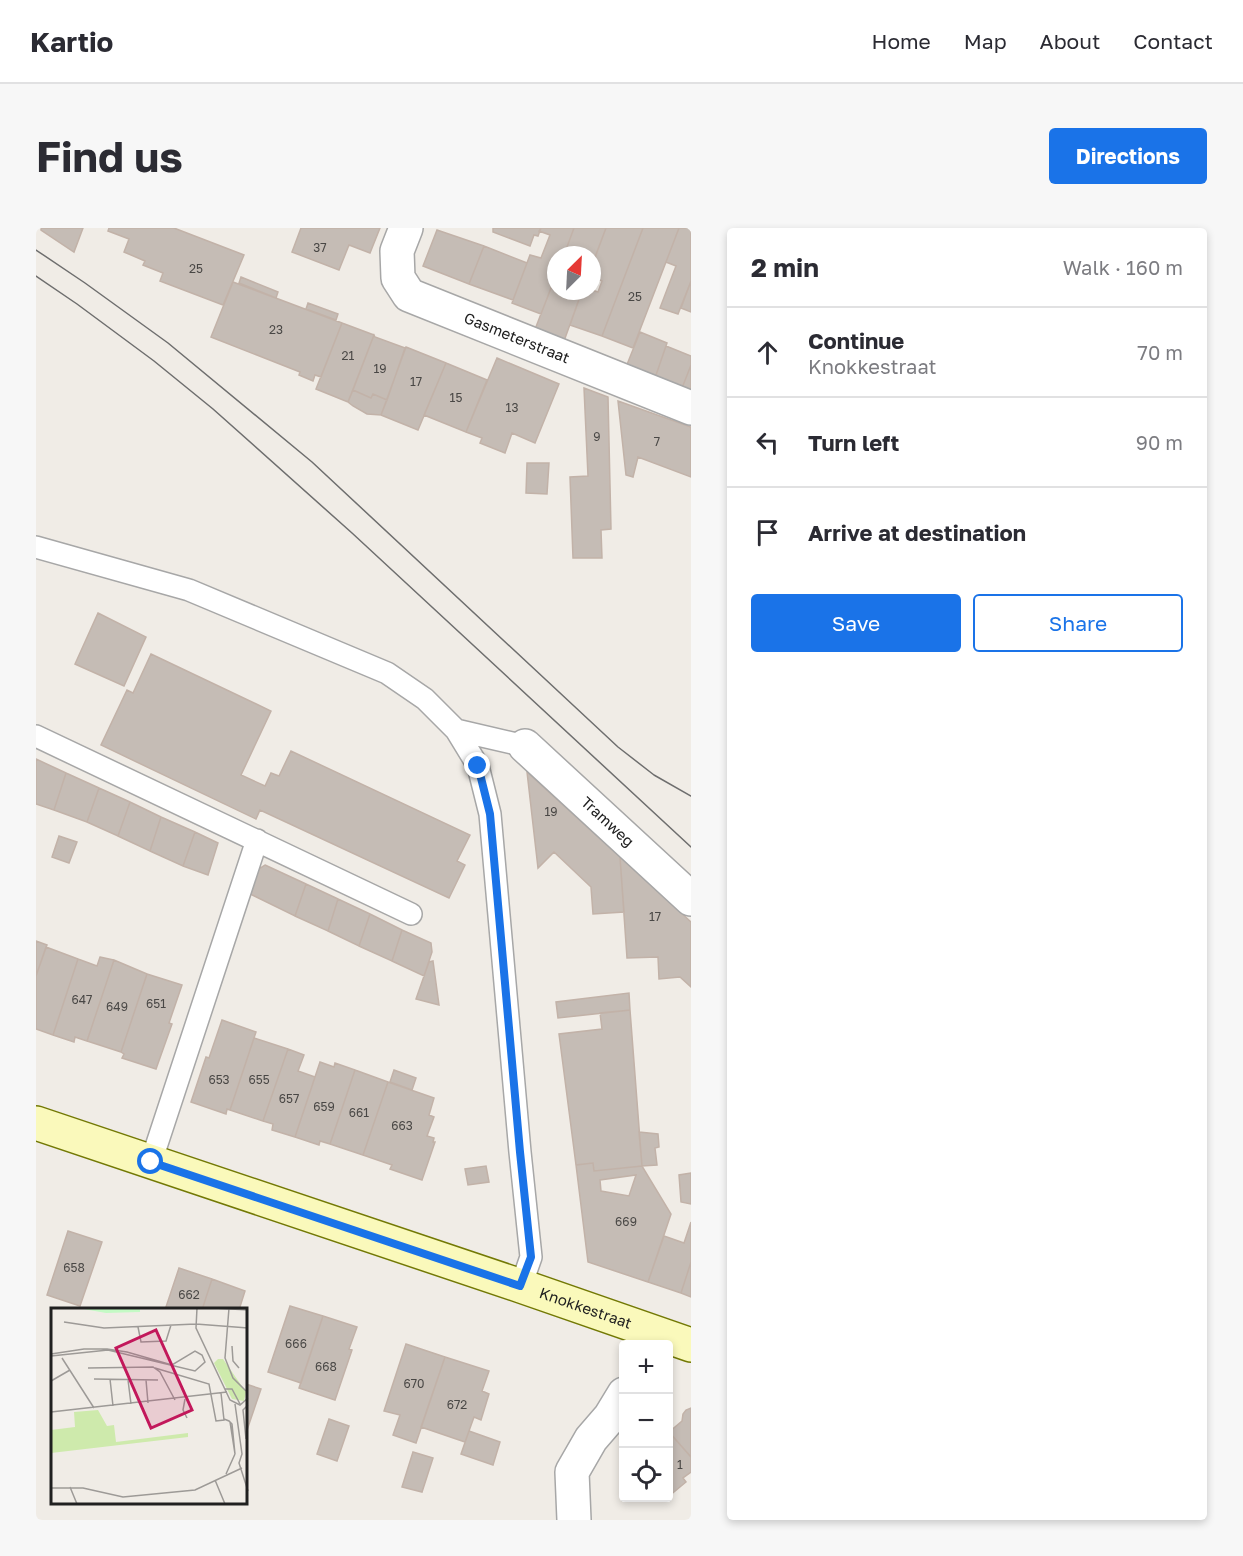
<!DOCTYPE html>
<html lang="en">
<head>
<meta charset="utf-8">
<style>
  :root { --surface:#fff; --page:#f7f7f7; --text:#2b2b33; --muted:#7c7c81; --line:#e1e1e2; --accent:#1a73e8 }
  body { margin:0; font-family:"Golos Text",sans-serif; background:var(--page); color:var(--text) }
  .controls { position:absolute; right:18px; bottom:18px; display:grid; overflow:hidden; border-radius:6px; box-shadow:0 3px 9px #0003 }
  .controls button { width:54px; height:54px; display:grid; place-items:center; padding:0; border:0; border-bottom:2px solid var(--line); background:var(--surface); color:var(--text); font:30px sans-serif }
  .compass { position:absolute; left:511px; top:18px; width:54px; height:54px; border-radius:50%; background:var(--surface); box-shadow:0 3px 9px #0003; rotate:24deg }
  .stop { position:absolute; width:18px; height:18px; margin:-14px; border:4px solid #1a73e8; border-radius:50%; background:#fff }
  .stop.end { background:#1a73e8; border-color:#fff; box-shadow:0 2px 6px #0008 }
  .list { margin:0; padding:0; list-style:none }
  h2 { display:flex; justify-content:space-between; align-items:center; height:78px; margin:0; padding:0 24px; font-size:26px }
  h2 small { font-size:20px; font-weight:400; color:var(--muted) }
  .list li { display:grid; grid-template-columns:39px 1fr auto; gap:18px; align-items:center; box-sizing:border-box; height:90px; padding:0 24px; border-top:2px solid var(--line) }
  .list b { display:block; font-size:22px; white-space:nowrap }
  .list p { margin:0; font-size:20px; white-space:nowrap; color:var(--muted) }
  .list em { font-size:20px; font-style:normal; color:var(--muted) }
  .actions { display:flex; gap:12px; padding:18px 24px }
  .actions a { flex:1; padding:14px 0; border:2px solid var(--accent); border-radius:6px; text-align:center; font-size:21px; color:var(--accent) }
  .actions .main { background:var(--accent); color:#fff }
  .icon { flex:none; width:33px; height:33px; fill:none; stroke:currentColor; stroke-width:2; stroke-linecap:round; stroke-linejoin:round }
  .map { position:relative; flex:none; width:655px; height:1292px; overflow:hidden; border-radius:6px }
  header { display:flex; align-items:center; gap:36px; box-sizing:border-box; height:84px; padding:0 30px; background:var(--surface); border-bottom:2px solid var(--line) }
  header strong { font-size:28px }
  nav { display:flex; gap:33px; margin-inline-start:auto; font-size:21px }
  .intro { display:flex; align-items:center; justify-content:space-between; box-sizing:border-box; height:144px; padding:0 36px }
  h1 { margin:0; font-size:42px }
  .button { padding:15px 27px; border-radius:6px; background:var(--accent); color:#fff; font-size:21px; font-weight:700 }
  main { display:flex; gap:36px; padding:0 36px }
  aside { flex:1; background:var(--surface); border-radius:6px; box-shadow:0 3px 9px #0003 }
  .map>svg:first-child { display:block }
</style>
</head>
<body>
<header>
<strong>Kartio</strong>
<nav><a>Home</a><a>Map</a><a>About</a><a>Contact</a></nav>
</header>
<div class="intro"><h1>Find us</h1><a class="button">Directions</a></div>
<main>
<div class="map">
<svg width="655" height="1292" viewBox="0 0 655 1292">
  <rect width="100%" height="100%" fill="#f0ece6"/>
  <path fill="#c5bcb5" stroke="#c2b2a8" stroke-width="1.5" fill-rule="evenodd" d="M 5,0 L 47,0 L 38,24 L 5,2 Z
    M 73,0 L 138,0 L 208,27 L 187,77 L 124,53 L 127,45 L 107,37 L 109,33 L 88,24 L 93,11 L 72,3 Z
    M 265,0 L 344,0 L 334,25 L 313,17 L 303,42 L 256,24 Z
    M 457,0 L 505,0 L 502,8 L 498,7 L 494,18 L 457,4 Z
    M 505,0 L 538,0 L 528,27 L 520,27 L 520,47 L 505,86 L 476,75 L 494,27 L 505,30 L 514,7 L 503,3 Z
    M 538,0 L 570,0 L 557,35 L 556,27 L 528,27 Z
    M 570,0 L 607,0 L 566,108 L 534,97 L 546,63 L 556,63 L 556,62 L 562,64 L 566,53 L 556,49 L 556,37 Z
    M 607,0 L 643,0 L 597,120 L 566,108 Z
    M 643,0 L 655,0 L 655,53 L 642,86 L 624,80 L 640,38 L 630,34 Z
    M 401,2 L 448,18 L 433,56 L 387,38 Z
    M 448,18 L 491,35 L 477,72 L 433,56 Z
    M 520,47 L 520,63 L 546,63 L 528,113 L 498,104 Z
    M 205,49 L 242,64 L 240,70 L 203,55 Z
    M 655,53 L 655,84 L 645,80 Z
    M 197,54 L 306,95 L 285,149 L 279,147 L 277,153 L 263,147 L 264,144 L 175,109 Z
    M 272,75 L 302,86 L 300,92 L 270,81 Z
    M 306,95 L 338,107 L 312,174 L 280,161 Z
    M 604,104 L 631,115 L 619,150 L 590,139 Z
    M 338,107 L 339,109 L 369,120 L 351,172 L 337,166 L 335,170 L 317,162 Z
    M 630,118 L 655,128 L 655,137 L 646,160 L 619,150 Z
    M 370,119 L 410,135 L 382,202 L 345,187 Z
    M 461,130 L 523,156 L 499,215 L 476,205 L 469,225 L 444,215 L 446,210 L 430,204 Z
    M 410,135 L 451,152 L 430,204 L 388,187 Z
    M 655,137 L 655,163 L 646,160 Z
    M 548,160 L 572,169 L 575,301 L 565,302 L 566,330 L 537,330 L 534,249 L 552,248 Z
    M 317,162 L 335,170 L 337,166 L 351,172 L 345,187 L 331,186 L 317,178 L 312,174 Z
    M 582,173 L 655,199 L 655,249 L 602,229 L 597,249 L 590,247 Z
    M 491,235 L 513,235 L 511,266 L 490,265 Z
    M 62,385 L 110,409 L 88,458 L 39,436 Z
    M 115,426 L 235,483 L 205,547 L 229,558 L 235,545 L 243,548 L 255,523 L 434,607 L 421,633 L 429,637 L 413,670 L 224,582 L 220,591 L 65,517 L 91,462 L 97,465 Z
    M 0,531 L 30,545 L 18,582 L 0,576 Z
    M 491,544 L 584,629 L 588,684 L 557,686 L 555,659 L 518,624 L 502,640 Z
    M 30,545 L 63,560 L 51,594 L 18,582 Z
    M 63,560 L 94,574 L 82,608 L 51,594 Z
    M 94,574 L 125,589 L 114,623 L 82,608 Z
    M 125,589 L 159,604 L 147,638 L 114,623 Z
    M 159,604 L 182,615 L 172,647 L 147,638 Z
    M 23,608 L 41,614 L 33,635 L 16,629 Z
    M 584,629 L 655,694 L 655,759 L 644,749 L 623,751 L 622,729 L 591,730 Z
    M 229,637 L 270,656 L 259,688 L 210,664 L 218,644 Z
    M 270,656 L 302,671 L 292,703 L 259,688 Z
    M 302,671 L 334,686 L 323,718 L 292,703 Z
    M 334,686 L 366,702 L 356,733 L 323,718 Z
    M 366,702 L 395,715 L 396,724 L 388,748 L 356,733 Z
    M 0,713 L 11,717 L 0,748 Z
    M 10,719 L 42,731 L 17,807 L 0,801 L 0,748 Z
    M 64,729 L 78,732 L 51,813 L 39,809 L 38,814 L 17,807 L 42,731 L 61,738 Z
    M 78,732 L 111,746 L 85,824 L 51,813 Z
    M 397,733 L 403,777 L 380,771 L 393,734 Z
    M 111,746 L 146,757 L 133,795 L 136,796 L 120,841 L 86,830 L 88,826 L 85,824 Z
    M 593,765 L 594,782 L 522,790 L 520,774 Z
    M 594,782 L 606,938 L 558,943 L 557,935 L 540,937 L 523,806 L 566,801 L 564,785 Z
    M 186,792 L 220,804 L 194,882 L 191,881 L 190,886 L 155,874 L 170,829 L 173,830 Z
    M 218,810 L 252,821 L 227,893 L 194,882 Z
    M 252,821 L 268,827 L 262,843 L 279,849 L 259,909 L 236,902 L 237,896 L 227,893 Z
    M 284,834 L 298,839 L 299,835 L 319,842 L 294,916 L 284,913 L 283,917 L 259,909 Z
    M 319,842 L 352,854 L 327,927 L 294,916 Z
    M 358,842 L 380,850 L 376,862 L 354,854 Z
    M 352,854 L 398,870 L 393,887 L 398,889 L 391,908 L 398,910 L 397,914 L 399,914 L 386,952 L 354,941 L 356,937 L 327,927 Z
    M 603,904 L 622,906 L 623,919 L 619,920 L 621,937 L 606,938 Z
    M 557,935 L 558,943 L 606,938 L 635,986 L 612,1054 L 552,1034 L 540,937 ZM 600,947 L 593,968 L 565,963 L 564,952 Z
    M 450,938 L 453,954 L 432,957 L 429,941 Z
    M 655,945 L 655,976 L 645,974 L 643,947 Z
    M 655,994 L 655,1034 L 645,1065 L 612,1054 L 628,1008 L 648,1015 Z
    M 32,1003 L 66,1014 L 44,1078 L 11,1067 Z
    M 655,1034 L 655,1069 L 645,1065 Z
    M 143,1040 L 176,1051 L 166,1082 L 129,1082 Z
    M 176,1051 L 209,1063 L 203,1082 L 166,1082 Z
    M 254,1078 L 287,1088 L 265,1155 L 232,1144 Z
    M 287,1088 L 321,1099 L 313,1121 L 316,1122 L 299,1172 L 263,1160 Z
    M 370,1116 L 409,1129 L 380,1215 L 357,1207 L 364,1187 L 348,1183 Z
    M 409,1129 L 453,1143 L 446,1163 L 453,1166 L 445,1192 L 438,1189 L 429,1214 L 385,1199 Z
    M 210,1156 L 225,1161 L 210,1205 Z
    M 655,1180 L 655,1229 L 633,1204 L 646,1193 L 647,1186 L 650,1182 Z
    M 293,1191 L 313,1198 L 301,1233 L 281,1226 Z
    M 433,1203 L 464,1214 L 457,1237 L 425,1226 Z
    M 633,1204 L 655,1229 L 655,1244 L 647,1250 L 650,1254 L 632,1269 Z
    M 377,1224 L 397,1230 L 386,1264 L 366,1259 Z"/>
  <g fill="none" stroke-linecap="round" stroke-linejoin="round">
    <defs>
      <path id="lane" d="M 0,319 L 153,362 L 351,445 L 389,471 L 420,502 L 442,538 L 454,586 L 484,924 L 495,1029 L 485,1058
        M 420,502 L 489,518
        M 0,508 L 375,686
        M 115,934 L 221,612"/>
      <g id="street">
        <path id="s1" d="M 370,0 L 361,23 L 362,50 L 373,67 L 655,180"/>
        <path id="s2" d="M 489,518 L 655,671"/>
        <path d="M 538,1292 L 536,1244 L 555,1211 L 574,1189 L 588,1166"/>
      </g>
      <g id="secondary">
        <path id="s3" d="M 0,895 L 485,1058 L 655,1117"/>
      </g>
    </defs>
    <use href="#lane" stroke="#a7a7a7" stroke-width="24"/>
    <use href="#street" stroke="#a7a7a7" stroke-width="36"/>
    <use href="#secondary" stroke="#737905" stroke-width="36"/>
    <use href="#lane" stroke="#fff" stroke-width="21"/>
    <use href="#street" stroke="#fff" stroke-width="33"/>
    <use href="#secondary" stroke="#faf9bb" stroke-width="33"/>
    <path stroke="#6e6e6e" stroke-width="1.5" d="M 0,22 L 49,55 L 132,115 L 276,234 L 582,519 L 618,547 L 655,568
      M 0,48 L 41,76 L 118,133 L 177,181 L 316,305 L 655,619"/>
  </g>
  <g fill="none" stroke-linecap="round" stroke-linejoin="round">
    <path stroke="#1a73e8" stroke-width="8" d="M 115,934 L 484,1058 L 495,1029 L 484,924 L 454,586 L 442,538"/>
  </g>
  <g text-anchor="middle" stroke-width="4.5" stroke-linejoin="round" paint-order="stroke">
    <g font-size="12" fill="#494745">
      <text x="284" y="24">37</text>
      <text x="160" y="45">25</text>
      <text x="599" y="73">25</text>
      <text x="240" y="106">23</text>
      <text x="312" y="132">21</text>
      <text x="344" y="145">19</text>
      <text x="380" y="158">17</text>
      <text x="420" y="174">15</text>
      <text x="476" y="184">13</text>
      <text x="561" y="213">9</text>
      <text x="621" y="218">7</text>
      <text x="515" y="588">19</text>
      <text x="619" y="693">17</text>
      <text x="46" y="776">647</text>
      <text x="120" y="780">651</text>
      <text x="81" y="783">649</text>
      <text x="183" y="856">653</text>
      <text x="223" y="856">655</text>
      <text x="253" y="875">657</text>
      <text x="288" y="883">659</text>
      <text x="323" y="889">661</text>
      <text x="366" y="902">663</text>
      <text x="590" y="998">669</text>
      <text x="38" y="1044">658</text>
      <text x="153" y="1071">662</text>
      <text x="260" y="1120">666</text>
      <text x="290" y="1143">668</text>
      <text x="378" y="1160">670</text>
      <text x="421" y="1181">672</text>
      <text x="644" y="1241">1</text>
    </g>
    <g font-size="15" fill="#202020" stroke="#fff">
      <text dy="5" stroke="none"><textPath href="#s1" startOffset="188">Gasmeterstraat</textPath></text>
      <text dy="5" stroke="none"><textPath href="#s2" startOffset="112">Tramweg</textPath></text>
      <text dy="5" stroke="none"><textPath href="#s3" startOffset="580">Knokkestraat</textPath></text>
    </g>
  </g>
  <g transform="translate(15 1080)">
    <rect width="196" height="196" fill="#f0ece6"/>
    <path d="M 167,51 L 172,51 L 195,84 L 193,93 L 181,91 L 163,55 ZM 47,102 L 56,118 L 63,117 L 65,134 L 137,125 L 137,129 L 0,145 L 0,122 L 24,119 L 23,104 Z" fill="#ceeaac"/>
    <path d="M 27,0 L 89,0 L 89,4 L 55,5 Z" fill="#c4fac5"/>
    <path fill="none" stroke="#9d9a97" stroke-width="1.5" d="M 146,0 L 145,20 L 179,92 L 189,97 L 197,90M 163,0 L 197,2M 178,0 L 174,50 L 182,70 L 195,83M 13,14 L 53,20 L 145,16 L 197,20M 87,19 L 90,34 L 115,33 L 120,17M 181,38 L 182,53 L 188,60M 0,46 L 33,41 L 56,41 L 76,44 L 121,57 L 144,43 L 151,47 L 154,54 L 144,63 L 57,42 L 0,48M 11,50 L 43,100M 37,60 L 102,59 L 109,64 L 124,92M 104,60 L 158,76 L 165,113 L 173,112 L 170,85M 43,71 L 107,72M 59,71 L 62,98M 77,72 L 80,96M 95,72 L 97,95M 0,73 L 19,62M 174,81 L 181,81 L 189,96M 134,91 L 132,102 L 136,110M 184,96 L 191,146 L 188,155 L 197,183M 0,104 L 176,84M 173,111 L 178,113 L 181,116 L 184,146 L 179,114M 195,131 L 192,102 L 197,97M 175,166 L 184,146M 164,172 L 174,196M 19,179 L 26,196M 0,180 L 32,180 L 72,189 L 144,182 L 191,160"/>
    <path fill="#c2185b" fill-opacity="0.15" stroke="#c2185b" stroke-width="3" d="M 105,22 L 141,102 L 100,120 L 65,40 Z"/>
    <rect width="196" height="196" fill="none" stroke="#202020" stroke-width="3"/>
  </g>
</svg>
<div class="controls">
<button>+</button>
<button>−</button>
<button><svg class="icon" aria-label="locate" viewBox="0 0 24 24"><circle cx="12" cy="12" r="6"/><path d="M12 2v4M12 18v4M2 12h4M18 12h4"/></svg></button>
</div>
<svg class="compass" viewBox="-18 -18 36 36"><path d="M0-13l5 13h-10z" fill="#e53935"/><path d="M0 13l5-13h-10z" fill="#7c7c81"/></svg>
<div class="stop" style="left:115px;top:934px"></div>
<div class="stop end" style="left:442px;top:538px"></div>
</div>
<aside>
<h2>2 min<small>Walk · 160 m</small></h2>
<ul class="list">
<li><svg class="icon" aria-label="ahead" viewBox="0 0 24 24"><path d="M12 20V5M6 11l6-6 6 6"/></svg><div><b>Continue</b><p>Knokkestraat</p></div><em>70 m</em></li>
<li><svg class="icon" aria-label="left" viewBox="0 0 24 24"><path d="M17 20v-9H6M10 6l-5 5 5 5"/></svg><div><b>Turn left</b></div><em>90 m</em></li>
<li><svg class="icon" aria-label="arrive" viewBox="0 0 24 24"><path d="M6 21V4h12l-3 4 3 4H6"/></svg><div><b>Arrive at destination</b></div></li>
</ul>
<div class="actions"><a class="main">Save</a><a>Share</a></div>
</aside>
</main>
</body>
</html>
